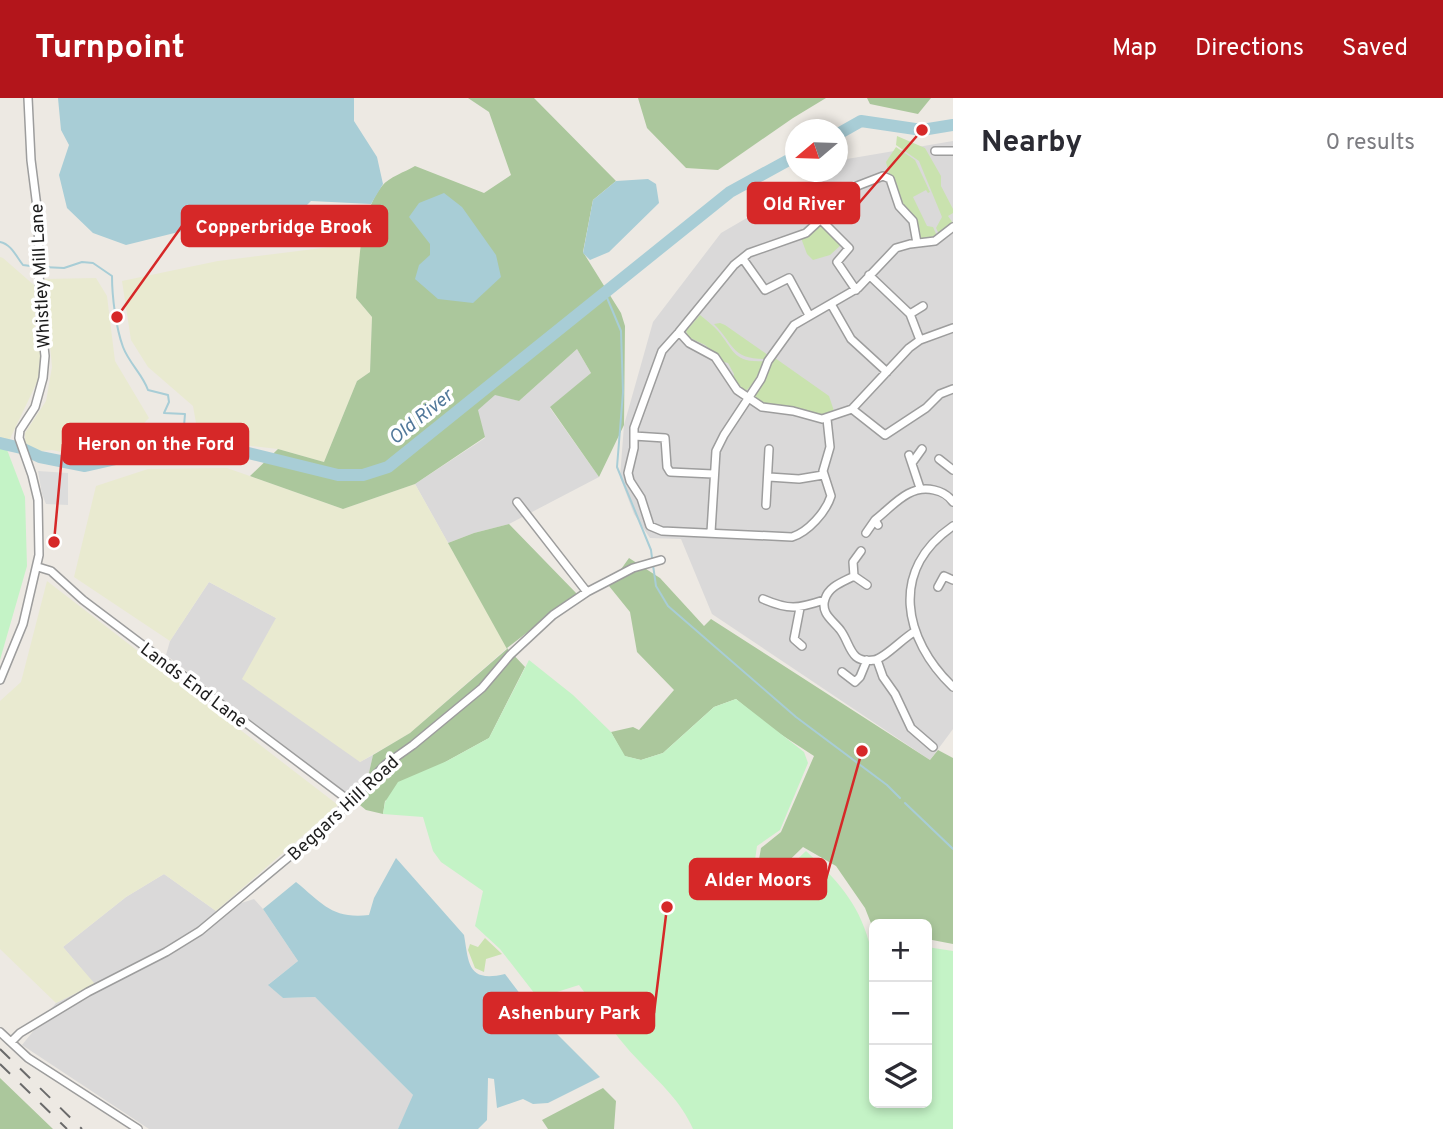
<!DOCTYPE html>
<html lang="en">
<head>
<meta charset="utf-8">
<style>
  :root { --surface:#fff; --page:#f7f7f7; --text:#2b2b33; --muted:#7c7c81; --line:#e1e1e2; --accent:#b3151b }
  body { margin:0; font-family:Overpass,sans-serif; background:var(--page); color:var(--text) }
  .controls { position:absolute; right:21px; bottom:21px; display:grid; overflow:hidden; border-radius:10px; box-shadow:0 4px 10px #0003 }
  .controls button { width:63px; height:63px; display:grid; place-items:center; padding:0; border:0; border-bottom:2px solid var(--line); background:var(--surface); color:var(--text); font:35px sans-serif }
  .compass { position:absolute; left:785px; top:21px; width:63px; height:63px; border-radius:50%; background:var(--surface); box-shadow:0 4px 10px #0003; rotate:251deg }
  .list { margin:0; padding:0; list-style:none }
  h2 { display:flex; justify-content:space-between; align-items:center; height:91px; margin:0; padding:0 28px; font-size:30px }
  h2 small { font-size:23px; font-weight:400; color:var(--muted) }
  .icon { flex:none; width:38px; height:38px; fill:none; stroke:currentColor; stroke-width:2; stroke-linecap:round; stroke-linejoin:round }
  .map { position:relative; flex:none; width:953px; height:1031px; overflow:hidden }
  header { display:flex; align-items:center; gap:42px; box-sizing:border-box; height:98px; padding:0 35px; background:var(--accent); color:#fff }
  header strong { font-size:33px }
  nav { display:flex; gap:38px; margin-inline-start:auto; font-size:24px }
  main { display:flex }
  aside { flex:1; background:var(--surface) }
  .map>svg:first-child { display:block }
</style>
</head>
<body>
<header>
<strong>Turnpoint</strong>
<nav><a>Map</a><a>Directions</a><a>Saved</a></nav>
</header>
<main>
<div class="map">
<svg width="953" height="1031" viewBox="0 0 953 1031">
  <rect width="100%" height="100%" fill="#ede9e3"/>
  <path fill="#dad9d9" d="M 953,43 L 953,631 L 930,662 L 712,516 L 681,441 L 650,440 L 634,416 L 620,379 L 624,327 L 653,224 L 721,135 L 826,74 L 838,74 L 838,67 L 847,61 Z
    M 577,251 L 591,275 L 550,310 L 599,379 L 509,426 L 474,435 L 448,445 L 415,386 L 485,340 L 477,312 L 495,296 L 519,303 Z
    M 209,484 L 276,520 L 360,664 L 373,657 L 368,679 L 350,699 L 166,557 L 170,543 Z
    M 164,776 L 216,813 L 254,801 L 263,811 L 298,863 L 269,886 L 283,900 L 315,899 L 414,998 L 398,1031 L 149,1031 L 22,947 L 56,905 L 94,886 L 63,849 L 126,799 Z"/>
  <path fill="#e9ead0" d="M 362,145 L 356,200 L 372,219 L 370,274 L 357,283 L 324,364 L 278,351 L 199,342 L 193,308 L 148,269 L 131,242 L 122,183 L 218,163 Z
    M 0,159 L 3,160 L 35,188 L 35,236 L 40,245 L 40,278 L 6,349 L 0,348 Z
    M 96,180 L 107,198 L 115,263 L 149,320 L 114,356 L 80,358 L 52,352 L 41,353 L 25,346 L 25,335 L 46,303 L 52,269 L 44,181 Z
    M 227,370 L 343,411 L 415,386 L 507,550 L 410,635 L 360,664 L 242,581 L 276,520 L 209,484 L 170,543 L 74,479 L 96,388 L 148,371 Z
    M 47,483 L 338,707 L 216,813 L 164,776 L 126,799 L 63,849 L 95,886 L 56,905 L 0,851 L 0,603 L 21,584 Z"/>
  <path fill="#c9e2ae" d="M 897,38 L 925,50 L 941,78 L 941,88 L 953,111 L 953,115 L 948,118 L 953,125 L 939,136 L 936,130 L 942,119 L 919,63 L 896,47 Z
    M 896,49 L 915,62 L 930,94 L 928,95 L 926,92 L 913,99 L 927,128 L 933,129 L 937,138 L 920,141 L 917,121 L 905,111 L 898,100 L 897,86 L 889,77 L 886,64 Z
    M 818,128 L 825,130 L 841,147 L 830,157 L 813,162 L 807,156 L 801,140 Z
    M 700,217 C 706,222 713,227 718,233 C 734,252 733,265 764,263 C 759,274 754,288 744,294 L 733,281 L 734,276 L 728,265 L 724,264 L 705,247 L 688,239 L 686,233 Z
    M 720,225 L 725,227 L 768,257 L 765,261 C 731,261 734,246 714,226 Z
    M 775,260 L 829,298 L 834,313 L 825,318 L 813,318 L 797,311 L 763,307 L 753,298 Z
    M 485,840 L 502,856 L 486,861 L 484,874 L 475,870 L 468,852 L 470,846 L 478,849 Z"/>
  <path fill="#abc79c" d="M 468,0 L 534,0 L 616,83 L 593,102 L 583,154 L 621,215 L 625,228 L 624,327 L 599,379 L 550,309 L 591,275 L 577,251 L 519,303 L 495,297 L 478,312 L 485,339 L 415,386 L 343,411 L 250,378 L 278,351 L 324,364 L 357,283 L 370,274 L 372,219 L 356,200 C 359,166 360,115 382,88 C 389,79 405,74 415,68 L 484,95 L 511,77 L 489,14 Z
    M 638,0 L 826,0 L 793,20 L 718,72 L 686,70 L 647,30 Z
    M 867,0 L 931,0 L 918,16 L 870,6 Z
    M 509,426 L 577,496 L 507,550 L 525,569 L 489,640 L 447,663 L 385,703 L 383,716 L 366,712 L 350,699 L 368,679 L 373,657 L 410,635 L 507,551 L 448,445 L 474,435 Z
    M 629,460 L 660,480 L 704,528 L 711,521 L 930,662 L 938,652 L 953,660 L 953,846 L 927,841 L 927,826 L 874,826 L 874,833 L 865,810 L 836,768 L 803,749 L 767,784 L 758,767 L 761,750 L 781,734 L 814,658 L 768,628 L 736,601 L 714,609 L 663,655 L 641,662 L 624,658 L 611,634 L 633,629 L 639,632 L 674,592 L 637,554 L 630,514 L 609,488 Z
    M 0,980 L 53,1031 L 0,1031 Z
    M 603,990 L 616,1003 L 614,1031 L 548,1031 L 542,1022 Z"/>
  <path fill="#c4f3c6" d="M 0,348 L 6,349 L 25,399 L 27,468 L 0,562 Z
    M 529,562 L 573,597 L 611,634 L 625,658 L 641,662 L 663,655 L 714,609 L 736,601 L 804,654 L 808,665 L 780,732 L 757,748 L 754,769 L 766,791 L 806,753 C 836,781 858,804 869,844 L 874,847 L 874,1005 L 927,1005 L 927,849 L 953,853 L 953,1031 L 693,1031 C 681,1003 660,985 640,964 C 617,941 599,913 579,887 L 538,900 L 500,851 L 475,828 L 483,793 L 441,764 L 433,753 L 423,719 L 383,716 L 385,704 L 398,684 L 447,663 L 489,640 Z"/>
  <path fill="#dcdcdc" d="M 38,373 L 68,375 L 68,407 L 46,406 L 42,396 Z"/>
  <path fill="#a8cdd6" d="M 58,0 L 354,0 L 354,23 L 377,59 L 383,86 L 371,106 L 311,103 L 291,123 L 211,126 L 126,147 L 93,135 L 67,110 L 59,77 L 69,47 L 61,32 Z
    M 648,81 L 656,86 L 659,105 L 609,154 L 590,162 L 583,155 L 593,102 L 616,83 Z
    M 444,95 L 462,109 L 496,157 L 501,179 L 473,205 L 438,201 L 415,181 L 419,167 L 430,157 L 430,146 L 409,119 L 419,105 Z
    M 396,760 L 464,837 C 469,865 467,885 505,876 L 524,901 L 524,908 L 538,917 L 600,979 L 548,1005 L 533,1006 L 523,1001 L 497,1010 L 494,981 L 488,980 L 487,1022 L 478,1031 L 398,1031 L 413,997 L 315,899 L 283,900 L 268,887 L 298,863 L 263,811 L 296,784 C 323,806 332,821 369,817 L 374,800 Z"/>
  <g fill="none" stroke-linecap="round" stroke-linejoin="round">
    <path stroke="#a8cdd6" stroke-width="2" d="M 0,144 C 11,146 16,158 23,167 L 38,169
      M 43,169 L 64,170 L 82,164 L 93,165 L 112,178 C 112,199 116,230 123,249 C 129,265 143,277 148,292 L 168,297 L 169,304 L 164,315 L 185,316 L 184,328 L 191,348
      M 605,195 L 621,233 L 623,294 L 617,369 L 651,452 L 652,460
      M 653,467 L 656,488 L 668,508 L 796,619 L 887,687 L 900,700
      M 905,705 L 953,751"/>
    <path stroke="#a8cdd6" stroke-width="12" d="M 838,36 L 861,23 L 922,32 L 953,27
      M 0,345 L 21,350 L 40,359 L 85,368 L 116,361 L 136,349 L 220,348 L 338,377 L 363,377 L 388,369 L 730,94 L 796,58"/>
    <defs>
      <path id="minor" d="M 935,53 L 953,53
        M 821,122 L 849,150 L 837,164 L 856,192
        M 743,161 L 765,192 L 789,180 L 809,217
        M 869,177 L 910,216 L 920,242
        M 831,206 L 851,241 L 887,274
        M 910,216 L 923,208
        M 953,230 L 920,242 L 909,250 L 852,311 L 885,337 L 926,310 L 940,296 L 953,291
        M 679,234 L 734,167 L 749,155 L 806,135 L 857,88 L 883,78 L 890,81 L 899,108 L 913,123 L 917,145
        M 827,321 L 830,349 L 823,373 L 831,398 C 826,414 808,434 792,439 L 662,433 L 650,428 L 641,400 L 630,383 L 628,375 L 634,350 L 634,330 L 662,253 L 679,234 L 689,245 L 715,259 L 737,292 L 762,309 L 793,313 L 822,321 L 852,311
        M 634,338 L 665,340 L 667,369 L 670,374 L 713,376
        M 909,357 L 920,390
        M 939,361 L 953,372
        M 912,365 L 922,351
        M 769,379 L 799,381 L 823,377
        M 517,404 L 587,494
        M 766,407 L 769,351
        M 875,422 C 893,408 909,386 934,392 C 943,394 948,397 953,404
        M 953,428 C 889,472 903,541 953,589
        M 711,434 L 716,353 L 724,337 L 761,281 L 768,263 L 794,227 L 858,190 L 896,150 L 910,146 L 935,143 L 953,129
        M 866,435 L 875,422 L 878,427
        M 861,453 L 853,464 L 854,478 C 843,484 829,488 825,501 C 820,516 834,523 841,533 C 851,547 850,566 874,562 C 885,560 902,541 914,534
        M 38,469 L 51,473 L 83,502 L 351,704
        M 854,478 L 867,487
        M 938,489 L 944,478 L 953,482
        M 763,501 C 789,512 797,511 824,502
        M 800,510 L 794,541 L 802,548
        M 877,562 L 883,579 L 895,596 L 911,630 L 933,649
        M 842,574 L 855,584 L 860,579 L 867,562
        M 0,582 L 23,526 L 39,457 L 38,402 L 32,377 L 19,340 L 20,332 L 35,309 L 43,280 L 45,258 L 40,212 L 38,117 L 31,62 L 28,0
        M 0,934 L 28,960 L 138,1031
        M 11,944 L 20,935 L 88,894 L 166,854 L 200,833 L 326,728 L 386,666 L 413,647 L 482,590 L 510,557 L 553,517 L 587,494 L 612,481 L 633,470 L 661,462"/>
    </defs>
    <use href="#minor" stroke="#9d9d9d" stroke-width="10"/>
    <use href="#minor" stroke="#fff" stroke-width="7"/>
    <path stroke="#6a6a6a" stroke-width="2" stroke-dasharray="14 14" stroke-linecap="butt" d="M 0,951 L 82,1031
      M 0,966 L 67,1031"/>
  </g>
  <g text-anchor="middle" stroke-width="7" stroke-linejoin="round" paint-order="stroke">
    <g font-size="18" fill="#1c1c1c" stroke="#fff">
      <text transform="translate(40 178) rotate(-93)" y="6">Whistley Mill Lane</text>
      <text transform="translate(194 587) rotate(37)" y="6">Lands End Lane</text>
      <text transform="translate(343 710) rotate(-43)" y="6">Beggars Hill Road</text>
    </g>
    <g font-size="19" font-style="italic" fill="#51789a" stroke="#fff">
      <text transform="translate(420 318) rotate(-39)" y="7">Old River</text>
    </g>
  </g>
  <path fill="none" stroke="#d62828" stroke-width="2.5" d="M922 32L859 105M117 219L182 128M54 444L63 346M862 653L826 781M667 809L654 915"/>
  <g fill="#d62828" stroke="#fff" stroke-width="2.5">
    <circle cx="922" cy="32" r="7"/>
    <circle cx="117" cy="219" r="7"/>
    <circle cx="54" cy="444" r="7"/>
    <circle cx="862" cy="653" r="7"/>
    <circle cx="667" cy="809" r="7"/>
  </g>
  <g fill="#d62828" stroke="#d62828" stroke-width="2.5">
    <rect x="748" y="85" width="111" height="40" rx="7"/>
    <rect x="182" y="108" width="205" height="40" rx="7"/>
    <rect x="63" y="326" width="185" height="40" rx="7"/>
    <rect x="690" y="761" width="136" height="40" rx="7"/>
    <rect x="484" y="895" width="170" height="40" rx="7"/>
  </g>
  <g font-size="19" text-anchor="middle" font-weight="bold" fill="#fff">
    <text x="804" y="112">Old River</text>
    <text x="284" y="135">Copperbridge Brook</text>
    <text x="156" y="352">Heron on the Ford</text>
    <text x="758" y="788">Alder Moors</text>
    <text x="569" y="921">Ashenbury Park</text>
  </g>
</svg>
<div class="controls">
<button>+</button>
<button>−</button>
<button><svg class="icon" aria-label="layers" viewBox="0 0 24 24"><path d="M12 4l9 5-9 5-9-5zM3 14l9 5 9-5"/></svg></button>
</div>
<svg class="compass" viewBox="-18 -18 36 36"><path d="M0-13l5 13h-10z" fill="#e53935"/><path d="M0 13l5-13h-10z" fill="#7c7c81"/></svg>
</div>
<aside>
<h2>Nearby<small>0 results</small></h2>
<ul class="list">
</ul>
</aside>
</main>
</body>
</html>
